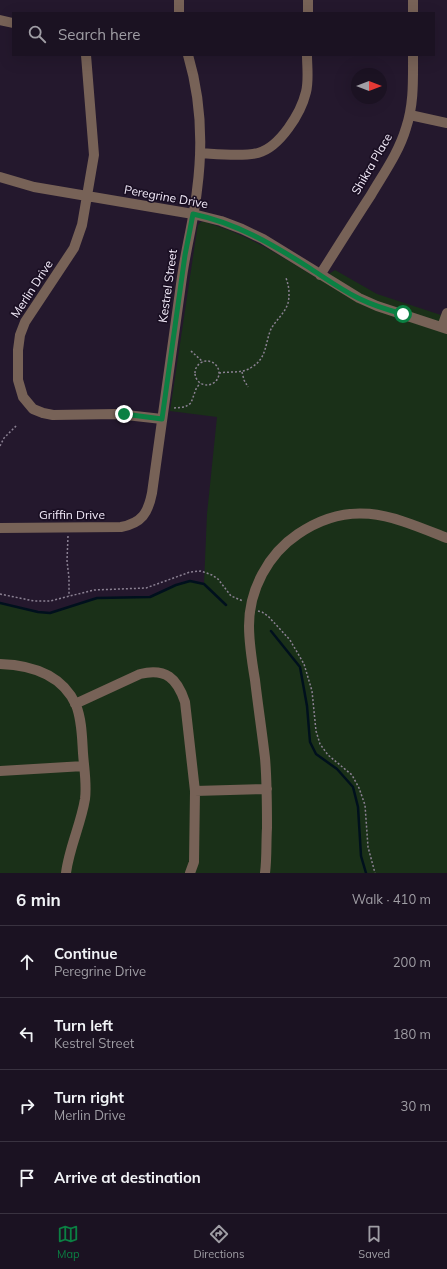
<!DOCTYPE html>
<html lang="en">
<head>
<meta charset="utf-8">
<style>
  :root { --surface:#1b1222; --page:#28202f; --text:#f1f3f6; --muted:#a09ea5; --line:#393240; --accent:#0b8043 }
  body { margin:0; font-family:Mulish,sans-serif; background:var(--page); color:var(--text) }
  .compass { position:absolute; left:351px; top:68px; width:36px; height:36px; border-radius:50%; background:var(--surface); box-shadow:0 4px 16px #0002; rotate:90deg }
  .stop { position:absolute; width:12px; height:12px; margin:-9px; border:3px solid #0b8043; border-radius:50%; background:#fff }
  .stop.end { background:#0b8043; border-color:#fff; box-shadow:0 1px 4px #0008 }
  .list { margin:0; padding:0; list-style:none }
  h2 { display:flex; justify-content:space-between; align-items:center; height:52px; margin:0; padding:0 16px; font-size:17px }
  h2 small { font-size:13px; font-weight:400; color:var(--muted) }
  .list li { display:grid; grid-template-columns:26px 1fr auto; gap:12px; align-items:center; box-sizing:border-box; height:72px; padding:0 16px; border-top:1px solid var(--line) }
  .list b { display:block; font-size:15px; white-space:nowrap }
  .list p { margin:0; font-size:13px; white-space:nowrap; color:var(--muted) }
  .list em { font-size:13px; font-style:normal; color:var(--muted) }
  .icon { flex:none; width:22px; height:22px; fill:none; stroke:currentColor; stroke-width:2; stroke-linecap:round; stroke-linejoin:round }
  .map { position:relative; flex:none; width:447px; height:873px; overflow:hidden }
  .search { position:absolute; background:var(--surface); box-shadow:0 4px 16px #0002; left:12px; right:12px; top:12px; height:44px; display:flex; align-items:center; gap:10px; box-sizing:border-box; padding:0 14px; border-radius:0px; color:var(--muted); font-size:15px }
  .sheet { height:340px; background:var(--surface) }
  nav { display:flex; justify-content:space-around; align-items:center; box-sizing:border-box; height:56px; border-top:1px solid var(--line); background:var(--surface); font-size:11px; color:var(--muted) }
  nav a { display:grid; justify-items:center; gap:2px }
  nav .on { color:var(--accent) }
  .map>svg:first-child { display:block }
</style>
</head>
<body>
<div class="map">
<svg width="447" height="873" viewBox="0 0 447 873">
  <rect width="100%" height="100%" fill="#24182d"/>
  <path fill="#1a3018" d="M 201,222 L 205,222 C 249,235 281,256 320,280 L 335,270 L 377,294 L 447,317 L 447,873 L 0,873 L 0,603 L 38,612 L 50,613 L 97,598 L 150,597 L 176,585 L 190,581 L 204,584 L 207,514 L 217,417 L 170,411 L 197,230 L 198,225 Z"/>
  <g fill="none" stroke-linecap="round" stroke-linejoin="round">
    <path stroke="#00101d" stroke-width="2.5" d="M 0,603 L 38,612 L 50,613 L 97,598 L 150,597 L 176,585 L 190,581 L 204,584 L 226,605
      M 271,631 L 300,667 L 307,706 L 310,742 L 316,754 L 337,769 L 353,787 L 358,807 L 361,856 L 366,873"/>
    <path stroke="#8b8193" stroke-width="1.5" stroke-dasharray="2 2" stroke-linecap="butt" d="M 191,351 L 203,362
      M195 373a12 12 0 1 1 24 0a12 12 0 1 1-24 0Z
      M 242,372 L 244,380 L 248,387
      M 219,373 C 231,371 242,374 252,367 C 267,358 265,343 271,329 C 276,320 285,313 288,303 C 290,294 289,286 286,278
      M 174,408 L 185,407 L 191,403 L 196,389 L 200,383
      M 0,446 L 4,438 L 17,425
      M 68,536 L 67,561 L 69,578 L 69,596
      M 0,594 L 34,601 L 50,601 L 94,590 L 146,588 L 190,572 L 201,571 L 212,575 L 218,579 L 231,596 L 243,601
      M 258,611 L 262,612 L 268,616 L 290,640 L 304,664 L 312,691 L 316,731 L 320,744 L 328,755 L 352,775 L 359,788 L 365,805 L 368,847 L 375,873"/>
    <path stroke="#776257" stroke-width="10" d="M 179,0 L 179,13
      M 413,0 L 413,13
      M 308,13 L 308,0
      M 0,20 L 13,23
      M 86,55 L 94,155 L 82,225 L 74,248 L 25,322 L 20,335 L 18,350 L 18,380 L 23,397 L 33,409 L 43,413 L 53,415 L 117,414 L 162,419
      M 410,115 L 447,123
      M 200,153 C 217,154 242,157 258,153 C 280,147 301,113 306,92 C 309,80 307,67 307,55
      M 0,177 L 34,187 L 193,214 L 221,221 L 242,229 L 263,239 L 359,298 L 377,306 L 447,329
      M 320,275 C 337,248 354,221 371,195 C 384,173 399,152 406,128 C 414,104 413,80 413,55
      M 442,327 L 447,313
      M 0,528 L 121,527 C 142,523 148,513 152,493 C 162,421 172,349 182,277 C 186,248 194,219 197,190 C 203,145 201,99 188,55
      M 0,664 C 31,665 62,674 76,705 C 82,720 82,738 83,753 C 84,768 87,784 85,799 C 81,824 69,848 66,873
      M 75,704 L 140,674 C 166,668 177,678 185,702 L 195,791 L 194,862 L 190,873
      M 0,771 L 84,766
      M 195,791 L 267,789
      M 265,873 C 267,858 266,843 267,828 C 267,804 267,781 265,758 C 262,732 258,706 255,680 C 252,662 249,644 249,626 C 249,590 268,554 298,534 C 352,497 394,517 447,538"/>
  </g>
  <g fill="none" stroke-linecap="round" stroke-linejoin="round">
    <path stroke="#0b8043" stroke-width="5" d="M 124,414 L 162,419 L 185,255 L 193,214 C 236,223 272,244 308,267 C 325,278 340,289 358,298 C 372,305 388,310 403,314"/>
  </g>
  <g text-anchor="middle" stroke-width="3.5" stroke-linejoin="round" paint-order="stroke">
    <g font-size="12" fill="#f3ebfa" stroke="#1a0f23">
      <text transform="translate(372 164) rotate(-60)" y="4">Shikra Place</text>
      <text transform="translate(166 197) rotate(10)" y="4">Peregrine Drive</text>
      <text transform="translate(168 286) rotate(-82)" y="4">Kestrel Street</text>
      <text transform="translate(32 289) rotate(-57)" y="4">Merlin Drive</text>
      <text x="72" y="519">Griffin Drive</text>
    </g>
  </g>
</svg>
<svg class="compass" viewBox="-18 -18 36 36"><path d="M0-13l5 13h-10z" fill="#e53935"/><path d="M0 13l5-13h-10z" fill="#a09ea5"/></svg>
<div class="stop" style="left:403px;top:314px"></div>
<div class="stop end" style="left:124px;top:414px"></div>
<div class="search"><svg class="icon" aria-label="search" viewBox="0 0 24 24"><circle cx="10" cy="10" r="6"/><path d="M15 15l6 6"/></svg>Search here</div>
</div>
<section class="sheet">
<h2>6 min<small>Walk · 410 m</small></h2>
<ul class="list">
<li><svg class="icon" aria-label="ahead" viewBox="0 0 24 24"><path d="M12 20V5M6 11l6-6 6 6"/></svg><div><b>Continue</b><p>Peregrine Drive</p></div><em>200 m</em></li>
<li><svg class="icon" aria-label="left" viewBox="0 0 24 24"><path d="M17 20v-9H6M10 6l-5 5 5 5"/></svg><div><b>Turn left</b><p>Kestrel Street</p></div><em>180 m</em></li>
<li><svg class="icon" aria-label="right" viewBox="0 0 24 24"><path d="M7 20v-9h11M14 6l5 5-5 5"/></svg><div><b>Turn right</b><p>Merlin Drive</p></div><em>30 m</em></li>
<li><svg class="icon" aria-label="arrive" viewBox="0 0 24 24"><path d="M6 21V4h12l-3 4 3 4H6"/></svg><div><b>Arrive at destination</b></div></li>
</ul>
</section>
<nav>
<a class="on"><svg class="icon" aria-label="map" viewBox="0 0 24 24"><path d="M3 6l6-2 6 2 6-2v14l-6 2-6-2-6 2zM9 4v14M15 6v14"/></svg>Map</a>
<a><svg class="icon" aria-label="directions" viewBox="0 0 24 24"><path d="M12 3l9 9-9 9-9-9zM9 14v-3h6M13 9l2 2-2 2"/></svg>Directions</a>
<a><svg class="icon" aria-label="saved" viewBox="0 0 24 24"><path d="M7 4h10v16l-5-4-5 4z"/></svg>Saved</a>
</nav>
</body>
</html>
